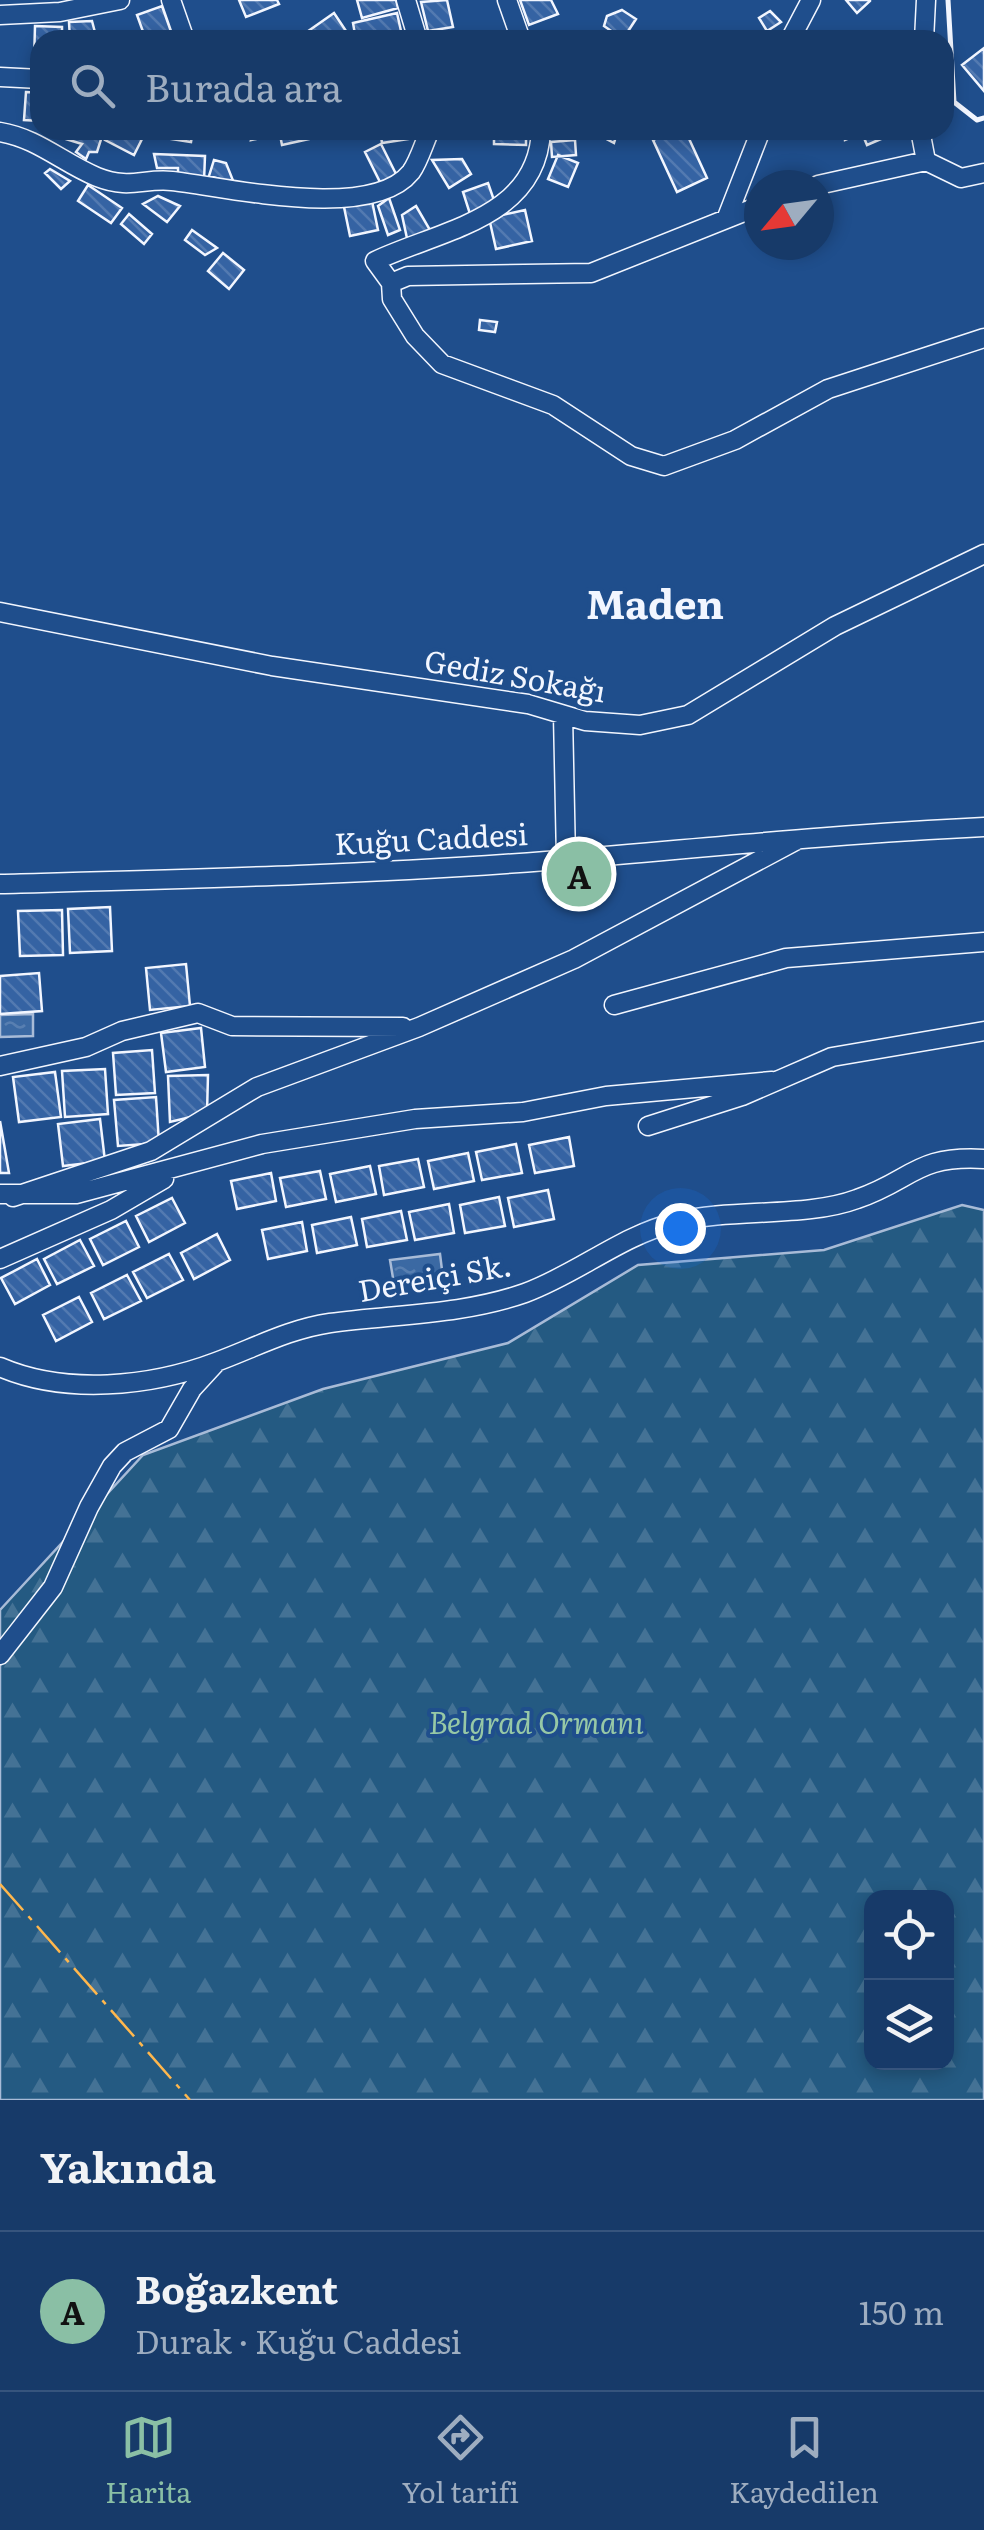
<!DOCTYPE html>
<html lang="tr">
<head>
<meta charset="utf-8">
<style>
  :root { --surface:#173a69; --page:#244571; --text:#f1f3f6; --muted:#9eadc0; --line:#36547d; --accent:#8abfa5 }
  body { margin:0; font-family:Literata,serif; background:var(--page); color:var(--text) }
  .controls { position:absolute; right:30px; bottom:30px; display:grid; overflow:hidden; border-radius:20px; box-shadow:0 5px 15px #0003 }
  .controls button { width:90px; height:90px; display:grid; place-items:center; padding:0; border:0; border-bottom:2px solid var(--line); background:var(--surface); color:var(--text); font:50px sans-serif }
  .compass { position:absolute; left:744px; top:170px; width:90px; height:90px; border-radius:50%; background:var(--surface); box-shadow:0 5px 15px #0003; rotate:241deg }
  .you { position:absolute; left:680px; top:1228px; width:35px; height:35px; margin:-25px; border:8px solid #fff; border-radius:50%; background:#1a73e8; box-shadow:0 0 0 15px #1a73e833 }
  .badge { display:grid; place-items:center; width:65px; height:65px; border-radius:50%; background:var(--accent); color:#111; font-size:32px; font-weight:700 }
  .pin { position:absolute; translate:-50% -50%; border:5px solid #fff; box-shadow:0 2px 10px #0006 }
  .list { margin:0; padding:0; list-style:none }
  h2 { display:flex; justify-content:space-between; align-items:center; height:130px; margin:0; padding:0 40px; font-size:42px }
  h2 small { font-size:32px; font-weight:400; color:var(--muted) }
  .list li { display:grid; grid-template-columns:65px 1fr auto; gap:30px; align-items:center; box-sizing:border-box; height:160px; padding:0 40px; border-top:2px solid var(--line) }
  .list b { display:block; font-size:38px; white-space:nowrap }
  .list p { margin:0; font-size:32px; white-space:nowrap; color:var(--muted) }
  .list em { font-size:32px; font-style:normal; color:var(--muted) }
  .icon { flex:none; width:55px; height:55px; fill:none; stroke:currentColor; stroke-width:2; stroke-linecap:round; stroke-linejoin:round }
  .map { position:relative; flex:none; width:984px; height:2100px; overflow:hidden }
  .search { position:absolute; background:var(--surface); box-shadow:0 5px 15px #0003; left:30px; right:30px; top:30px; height:110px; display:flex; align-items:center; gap:25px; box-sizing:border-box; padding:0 35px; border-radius:30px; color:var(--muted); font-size:38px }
  .sheet { height:290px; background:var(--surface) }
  nav { display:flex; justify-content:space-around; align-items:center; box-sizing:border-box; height:140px; border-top:2px solid var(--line); background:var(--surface); font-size:28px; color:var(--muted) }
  nav a { display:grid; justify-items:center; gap:5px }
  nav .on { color:var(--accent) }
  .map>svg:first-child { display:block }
</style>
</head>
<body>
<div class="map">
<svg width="984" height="2100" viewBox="0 0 984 2100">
  <defs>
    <pattern id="forest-firs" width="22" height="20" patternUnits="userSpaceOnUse" patternTransform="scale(2.5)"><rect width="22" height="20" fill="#245a82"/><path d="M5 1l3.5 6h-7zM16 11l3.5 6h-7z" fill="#447295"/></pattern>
    <pattern id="water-ripples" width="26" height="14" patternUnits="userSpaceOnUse" patternTransform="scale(2.5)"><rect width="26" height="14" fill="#3b69a3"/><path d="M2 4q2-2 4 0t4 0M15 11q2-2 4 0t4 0" fill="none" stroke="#587fb1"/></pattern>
    <pattern id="building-back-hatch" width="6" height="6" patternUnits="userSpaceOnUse" patternTransform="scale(2.5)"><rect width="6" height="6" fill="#3563a3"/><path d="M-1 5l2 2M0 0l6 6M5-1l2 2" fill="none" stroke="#537ab1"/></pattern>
  </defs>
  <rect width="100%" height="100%" fill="#1f4e8c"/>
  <path fill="url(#forest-firs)" stroke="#a8bbd7" stroke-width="2.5" fill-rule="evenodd" d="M 962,1205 L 984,1210 L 984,2100 L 0,2100 L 0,1610 L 143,1455 L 323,1389 L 508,1343 L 638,1265 L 824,1250 ZM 872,1898 L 946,1898 L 946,2062 L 872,2062 Z"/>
  <path fill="url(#water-ripples)" stroke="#a8bbd7" stroke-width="2.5" d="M 33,1014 L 33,1036 L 0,1037 L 0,1015 Z
    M 440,1254 L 443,1278 L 394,1284 L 390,1260 Z"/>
  <path fill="url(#building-back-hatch)" stroke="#f2f6ff" stroke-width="2.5" d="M 239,0 L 277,0 L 279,4 L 246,17 Z
    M 357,0 L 396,0 L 398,8 L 362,18 Z
    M 447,0 L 453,27 L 428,31 L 421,2 Z
    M 520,0 L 551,0 L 558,14 L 529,25 Z
    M 846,0 L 870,0 L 870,1 L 857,13 Z
    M 162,6 L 174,40 L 146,40 L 137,15 Z
    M 622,10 L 636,19 L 623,39 L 604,26 L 607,16 Z
    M 770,11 L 781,22 L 767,31 L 759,18 Z
    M 334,13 L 352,40 L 309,40 L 304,34 Z
    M 397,13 L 403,40 L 356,40 L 353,23 Z
    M 92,21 L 97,40 L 70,40 L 69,22 Z
    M 35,26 L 62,27 L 62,40 L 40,40 L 40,62 L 34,62 Z
    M 984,48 L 984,91 L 962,65 Z
    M 26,92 L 40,93 L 40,121 L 24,120 Z
    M 59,130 L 89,133 L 104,130 L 97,152 L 89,152 L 86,159 L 76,152 L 82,144 L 56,136 Z
    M 110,130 L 131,130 L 143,137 L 134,155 L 105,140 Z
    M 153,130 L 193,130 L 191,142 L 152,136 Z
    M 243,130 L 271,130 L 270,136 L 251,140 L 253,132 Z
    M 279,130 L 307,130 L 309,139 L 282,145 Z
    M 380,130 L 414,130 L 415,138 L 382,143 Z
    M 494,130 L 526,130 L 526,145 L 494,144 Z
    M 589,130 L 618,130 L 614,143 Z
    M 675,130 L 685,130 L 707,178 L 677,192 L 653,140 Z
    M 844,130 L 886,130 L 888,136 L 867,145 L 862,133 L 845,140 Z
    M 575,140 L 576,155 L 552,157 L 551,142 Z
    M 381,144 L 397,176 L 381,184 L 365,152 Z
    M 154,154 L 205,156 L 204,181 L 178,180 L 178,168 L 157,168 Z
    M 558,155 L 578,163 L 568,187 L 548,179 Z
    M 462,159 L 471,174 L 449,188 L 432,160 Z
    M 214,160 L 226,163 L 234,183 L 209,176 Z
    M 50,169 L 70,181 L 61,189 L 45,173 Z
    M 488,183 L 496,206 L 470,214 L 463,192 Z
    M 88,185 L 122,208 L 111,223 L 78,201 Z
    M 158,196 L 180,206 L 167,222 L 143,204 Z
    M 389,198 L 400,230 L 388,235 L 378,206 Z
    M 372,201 L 378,230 L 350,236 L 344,207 Z
    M 416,206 L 430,230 L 408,243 L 402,215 Z
    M 525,210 L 532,241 L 496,249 L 489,218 Z
    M 129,214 L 152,234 L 144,244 L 121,224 Z
    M 192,230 L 217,248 L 205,255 L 185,240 Z
    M 223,253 L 244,270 L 229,289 L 208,271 Z
    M 480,320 L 497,322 L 495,332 L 479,330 Z
    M 110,907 L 112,951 L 70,953 L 68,909 Z
    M 62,910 L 63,955 L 20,956 L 18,911 Z
    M 186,964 L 190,1006 L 150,1010 L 146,968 Z
    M 39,973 L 42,1011 L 0,1014 L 0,976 Z
    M 201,1028 L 205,1067 L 166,1072 L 161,1033 Z
    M 152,1050 L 155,1093 L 116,1095 L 113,1053 Z
    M 105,1069 L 108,1114 L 65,1117 L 62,1071 Z
    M 55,1072 L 61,1117 L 19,1122 L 13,1077 Z
    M 208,1075 L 207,1113 L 170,1122 L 168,1076 Z
    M 156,1097 L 159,1143 L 118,1146 L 114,1100 Z
    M 100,1119 L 105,1161 L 63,1166 L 58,1124 Z
    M 0,1121 L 9,1173 L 0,1173 Z
    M 569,1137 L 574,1166 L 535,1173 L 529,1145 Z
    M 516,1144 L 522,1173 L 482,1180 L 476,1152 Z
    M 468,1153 L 474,1181 L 434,1189 L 428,1161 Z
    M 418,1159 L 424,1187 L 384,1195 L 379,1166 Z
    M 370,1166 L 376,1194 L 336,1202 L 330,1174 Z
    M 320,1171 L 326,1199 L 286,1207 L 280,1178 Z
    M 271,1173 L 276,1201 L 237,1209 L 231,1181 Z
    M 548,1190 L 554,1219 L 514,1227 L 508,1198 Z
    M 499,1197 L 505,1226 L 465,1233 L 460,1205 Z
    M 172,1198 L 185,1223 L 149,1242 L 136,1216 Z
    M 449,1204 L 454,1233 L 415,1240 L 409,1212 Z
    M 401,1211 L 407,1240 L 367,1247 L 362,1219 Z
    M 351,1217 L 357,1245 L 317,1253 L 312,1225 Z
    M 126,1221 L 139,1247 L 103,1265 L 90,1239 Z
    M 302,1222 L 307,1251 L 268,1259 L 262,1230 Z
    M 217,1234 L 230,1260 L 194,1279 L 181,1253 Z
    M 80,1240 L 94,1266 L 57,1284 L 44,1259 Z
    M 169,1254 L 183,1280 L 147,1298 L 133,1272 Z
    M 37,1259 L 50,1285 L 15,1304 L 1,1278 Z
    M 127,1275 L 141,1301 L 104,1319 L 91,1293 Z
    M 79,1297 L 92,1322 L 56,1341 L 43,1315 Z"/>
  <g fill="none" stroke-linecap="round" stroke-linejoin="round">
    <defs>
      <path id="minor" d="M 171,0 L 185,40
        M 406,0 L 418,40
        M 507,0 L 521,40
        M 0,15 L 60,12 L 120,0
        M 790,40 L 811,0
        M 924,40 L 926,0
        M 0,77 L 40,79
        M 920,130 L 926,161
        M 0,132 C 37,138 63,163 97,177 C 130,190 143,178 172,181 C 227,187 371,222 411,172 C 419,161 424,143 430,130
        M 818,185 L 926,161 L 961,178 L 984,173
        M 727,217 L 761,130
        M 391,283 L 392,299 L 415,336 L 442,364 L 553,405 L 631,456 L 664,466 L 735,440 L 828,389 L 984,338
        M 391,283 L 408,276 L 591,273 L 759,206
        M 391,283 L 375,261 C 440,230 538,219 541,130
        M 0,612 L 272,666 L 528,704 L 585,721 L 640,725 L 688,715 L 835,626 L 984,554
        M 563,715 L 566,859
        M 0,884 C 182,879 364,875 546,861 C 692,849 837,834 984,827
        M 614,1005 L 786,958 L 984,942
        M 0,1066 L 86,1047 L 122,1031 L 198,1013 L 232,1026 L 403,1027
        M 648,1126 L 742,1096 L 832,1057 L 984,1031
        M 0,1194 L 76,1194 L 262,1144 L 415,1119 L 523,1112 L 606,1096 L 772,1081
        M 13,1197 L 151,1151 L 257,1087 L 419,1027 L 574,959 L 797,840
        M 0,1259 L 111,1210 L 164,1179
        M 0,1367 C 65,1395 150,1387 216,1362 C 254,1348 289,1329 330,1323 C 396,1314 462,1315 525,1293 C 579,1273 620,1236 676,1222 C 733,1208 806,1218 857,1199 C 913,1180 915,1155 984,1159
        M 0,1655 L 53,1587 L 89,1507 L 112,1466 L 125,1452 L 169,1429 L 192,1389 L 215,1364"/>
    </defs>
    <use href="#minor" stroke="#f2f6ff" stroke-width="21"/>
    <use href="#minor" stroke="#1f4e8c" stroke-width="18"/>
    <path stroke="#f2f6ff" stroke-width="5" d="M 948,0 L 954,102 L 977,120 L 984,118"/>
    <path stroke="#ffb74d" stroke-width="2.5" stroke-dasharray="35 8 5 8" stroke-linecap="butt" d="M 0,1884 L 190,2100"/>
  </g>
  <g text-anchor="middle" stroke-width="8" stroke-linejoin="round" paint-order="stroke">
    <g font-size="30" fill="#f2f6ff" stroke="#1f4e8c">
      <text transform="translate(515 677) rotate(10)" y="10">Gediz Sokağı</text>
      <text transform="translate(431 840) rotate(-3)" y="10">Kuğu Caddesi</text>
      <text transform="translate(435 1279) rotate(-10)" y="10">Dereiçi Sk.</text>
    </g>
    <g font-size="30" font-style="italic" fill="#97c8a6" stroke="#1f4e8c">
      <text x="536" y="1734">Belgrad Ormanı</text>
    </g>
    <g font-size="40" font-weight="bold" fill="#f2f6ff" stroke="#1f4e8c">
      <text x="655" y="619">Maden</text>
    </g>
  </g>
</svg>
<div class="controls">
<button><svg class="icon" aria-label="locate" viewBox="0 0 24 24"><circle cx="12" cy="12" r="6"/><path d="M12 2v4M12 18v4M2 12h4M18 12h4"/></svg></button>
<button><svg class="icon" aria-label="layers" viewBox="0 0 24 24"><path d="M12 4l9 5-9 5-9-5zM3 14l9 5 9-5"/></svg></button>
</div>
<svg class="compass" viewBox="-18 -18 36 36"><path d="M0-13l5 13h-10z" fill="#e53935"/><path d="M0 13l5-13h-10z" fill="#9eadc0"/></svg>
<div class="you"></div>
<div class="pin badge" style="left:579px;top:874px">A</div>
<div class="search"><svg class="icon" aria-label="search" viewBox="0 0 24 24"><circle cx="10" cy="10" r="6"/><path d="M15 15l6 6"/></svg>Burada ara</div>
</div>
<section class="sheet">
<h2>Yakında<small></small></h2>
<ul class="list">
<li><span class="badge">A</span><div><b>Boğazkent</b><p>Durak · Kuğu Caddesi</p></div><em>150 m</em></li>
</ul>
</section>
<nav>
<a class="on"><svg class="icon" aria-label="map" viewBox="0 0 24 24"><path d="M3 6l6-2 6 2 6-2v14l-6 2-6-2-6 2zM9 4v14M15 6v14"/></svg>Harita</a>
<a><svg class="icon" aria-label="directions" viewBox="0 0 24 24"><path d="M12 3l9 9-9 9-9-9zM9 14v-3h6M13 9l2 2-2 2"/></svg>Yol tarifi</a>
<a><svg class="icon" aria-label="saved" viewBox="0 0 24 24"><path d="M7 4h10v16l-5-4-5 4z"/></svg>Kaydedilen</a>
</nav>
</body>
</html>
